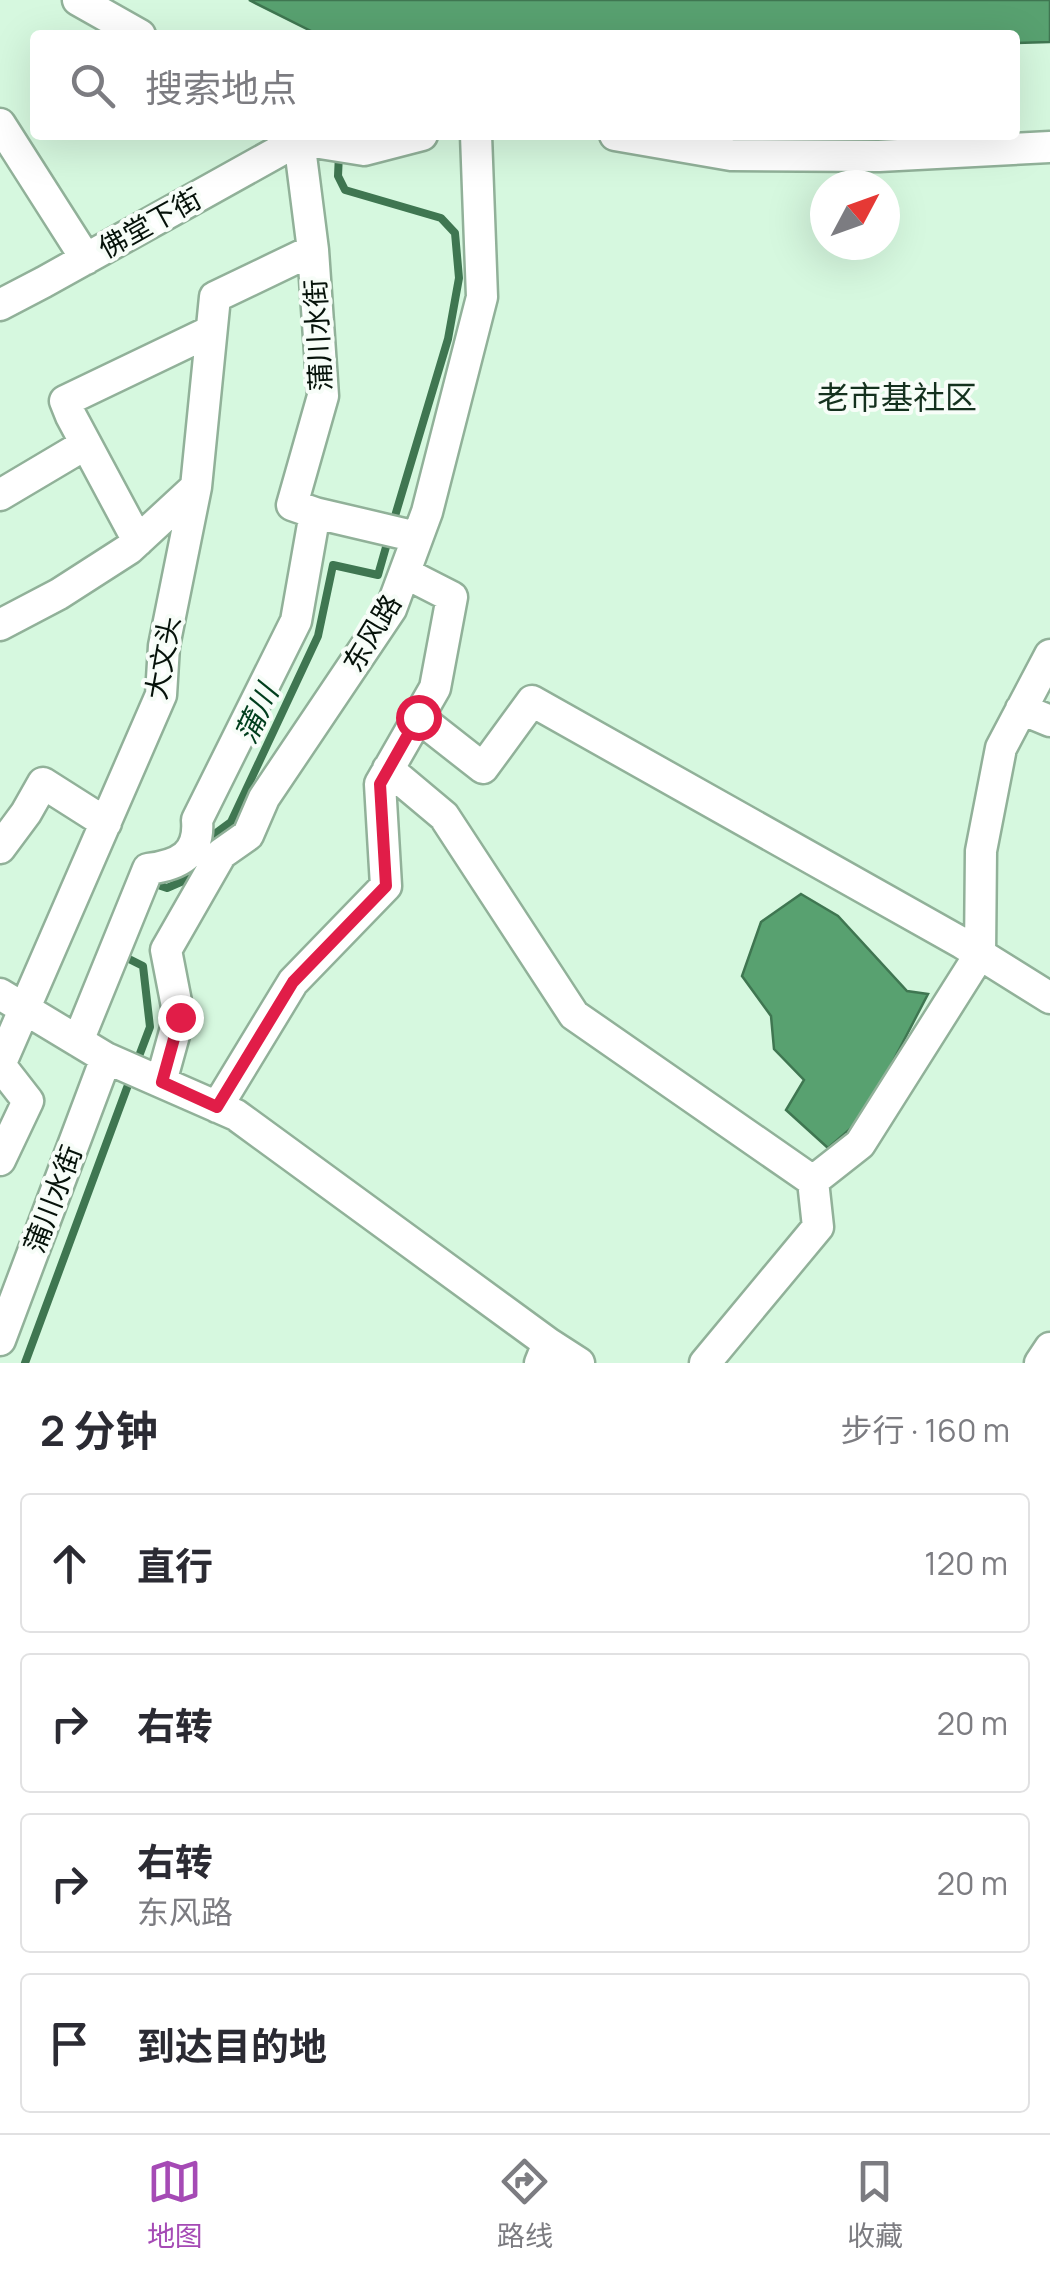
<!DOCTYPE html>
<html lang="zh">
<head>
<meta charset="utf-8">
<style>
  :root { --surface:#fff; --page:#f7f7f7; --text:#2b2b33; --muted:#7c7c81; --line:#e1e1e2; --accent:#a54ab5 }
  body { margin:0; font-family:Manrope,"Noto Sans SC",sans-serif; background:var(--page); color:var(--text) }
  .compass { position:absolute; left:810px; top:170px; width:90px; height:90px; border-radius:50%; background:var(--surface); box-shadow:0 10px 40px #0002; rotate:49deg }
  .stop { position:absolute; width:30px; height:30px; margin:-22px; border:8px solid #e11d48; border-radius:50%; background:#fff }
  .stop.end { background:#e11d48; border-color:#fff; box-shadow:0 2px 10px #0008 }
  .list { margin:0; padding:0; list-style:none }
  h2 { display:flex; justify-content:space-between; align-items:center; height:130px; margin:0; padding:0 40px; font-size:42px }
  h2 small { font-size:32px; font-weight:400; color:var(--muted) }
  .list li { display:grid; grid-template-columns:65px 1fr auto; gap:30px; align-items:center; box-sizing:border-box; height:140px; margin:0 20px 20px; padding:0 20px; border:2px solid var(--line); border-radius:10px }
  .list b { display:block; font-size:38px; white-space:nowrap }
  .list p { margin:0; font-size:32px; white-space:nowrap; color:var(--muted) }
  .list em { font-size:32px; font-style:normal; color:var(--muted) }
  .icon { flex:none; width:55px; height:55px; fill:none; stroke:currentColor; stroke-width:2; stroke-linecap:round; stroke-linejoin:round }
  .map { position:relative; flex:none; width:1050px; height:1363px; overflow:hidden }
  .search { position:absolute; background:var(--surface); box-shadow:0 10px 40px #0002; left:30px; right:30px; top:30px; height:110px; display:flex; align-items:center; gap:25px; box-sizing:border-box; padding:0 35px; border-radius:10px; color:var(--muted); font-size:38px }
  .sheet { height:770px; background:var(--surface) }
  nav { display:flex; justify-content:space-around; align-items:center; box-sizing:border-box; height:140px; border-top:2px solid var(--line); background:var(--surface); font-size:28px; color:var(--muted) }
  nav a { display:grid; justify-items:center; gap:5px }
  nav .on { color:var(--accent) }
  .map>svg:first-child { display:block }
</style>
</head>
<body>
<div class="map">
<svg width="1050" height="1363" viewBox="0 0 1050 1363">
  <rect width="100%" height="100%" fill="#d6f8df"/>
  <path fill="#58a170" stroke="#3f7651" stroke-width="2.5" d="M 249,0 L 1050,0 L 1050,42 L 1015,43 L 1015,35 L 319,35 Z
    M 801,894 L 838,916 L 907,991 L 928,994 L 864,1117 L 828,1148 L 786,1110 L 804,1080 L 774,1049 L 771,1016 L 742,976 L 761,922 Z"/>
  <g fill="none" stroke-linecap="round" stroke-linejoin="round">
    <path stroke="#3f7651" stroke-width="8" d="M 339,154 L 338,176 L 345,190 L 441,218 L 455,233 L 459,278 L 448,339 L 392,526
      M 208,848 L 212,836 L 231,822 L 318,636 L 333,565 L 378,575 L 388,540
      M 153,888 L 155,884 L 167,888 L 197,875
      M 121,955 L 143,966 L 150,1027 L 136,1064
      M 25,1363 L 131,1077"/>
    <defs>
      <path id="minor" d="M 78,0 L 140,35
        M 0,124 L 86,259
        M 615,135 L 731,155 L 879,156 L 1050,147
        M 282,137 L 364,150 L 422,135
        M 0,305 L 44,282 L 299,140 L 313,250 L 323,396 L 292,505 L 315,513 L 296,621 L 197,820 C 200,855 179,865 148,869 L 78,1041
        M 0,495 L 86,444
        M 315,513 L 417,537
        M 138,541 L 71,416 L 65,401 L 211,331
        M 0,625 L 59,594 L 129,549 L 196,487
        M 1021,709 L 1050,721
        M 418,717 L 483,768 L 532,701 L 962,943 L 1050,998
        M 388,769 L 444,816 L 574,1015 L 813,1181 L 818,1227 L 705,1363
        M 0,848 L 26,813 L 43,783 L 106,823
        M 0,994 L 106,1058 L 236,1115 L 548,1343 L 540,1363
        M 161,1082 L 179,1017 L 166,950 L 221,854 L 248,835 L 264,798 L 391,609 L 427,512 L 482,297 L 476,135
        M 217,1107 L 293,982 L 386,886 L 380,784 L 435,688 L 452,597 L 405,573
        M 0,1160 L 28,1101 L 0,1065 L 161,695 L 164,646 L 196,487 L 215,297 L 313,250
        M 813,1181 L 860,1144 L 980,954 L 981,851 L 1001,748 L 1050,655
        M 0,1340 L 106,1058
        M 548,1343 L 579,1363
        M 1040,1363 L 1050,1348"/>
    </defs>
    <use href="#minor" stroke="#91b199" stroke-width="35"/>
    <use href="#minor" stroke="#fff" stroke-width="30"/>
  </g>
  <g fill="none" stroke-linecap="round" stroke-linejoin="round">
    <path stroke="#e11d48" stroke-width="12" d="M 180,1017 L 162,1082 L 217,1107 L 293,982 L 386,886 L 380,784 L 418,717"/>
  </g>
  <g text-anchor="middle" stroke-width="8" stroke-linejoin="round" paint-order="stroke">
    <g font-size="28" fill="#06120a" stroke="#f7fdf8">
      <text transform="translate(150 223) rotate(-29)" y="10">佛堂下街</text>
      <text transform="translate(318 335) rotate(-93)" y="10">蒲川水街</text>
      <text transform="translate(372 633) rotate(-59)" y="10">东风路</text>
      <text transform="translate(163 658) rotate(-80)" y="10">大文头</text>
      <text transform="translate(53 1199) rotate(-69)" y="10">蒲川水街</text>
    </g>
    <g font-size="30" font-style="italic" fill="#013e1d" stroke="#f7fdf8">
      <text transform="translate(257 714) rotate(-65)" y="10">蒲川</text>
    </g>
    <g font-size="32" fill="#14311e" stroke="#f7fdf8">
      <text x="897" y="409">老市基社区</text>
    </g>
  </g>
</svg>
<svg class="compass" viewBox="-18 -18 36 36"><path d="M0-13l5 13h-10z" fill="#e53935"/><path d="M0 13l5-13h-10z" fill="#7c7c81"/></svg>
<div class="stop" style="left:418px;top:717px"></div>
<div class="stop end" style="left:180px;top:1017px"></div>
<div class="search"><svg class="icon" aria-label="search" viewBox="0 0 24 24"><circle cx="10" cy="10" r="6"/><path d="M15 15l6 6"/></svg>搜索地点</div>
</div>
<section class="sheet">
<h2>2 分钟<small>步行 · 160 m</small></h2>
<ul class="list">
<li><svg class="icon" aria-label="ahead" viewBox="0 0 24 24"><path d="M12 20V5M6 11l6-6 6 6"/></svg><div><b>直行</b></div><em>120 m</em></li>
<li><svg class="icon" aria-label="right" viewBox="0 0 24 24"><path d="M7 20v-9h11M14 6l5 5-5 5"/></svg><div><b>右转</b></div><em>20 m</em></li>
<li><svg class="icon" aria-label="right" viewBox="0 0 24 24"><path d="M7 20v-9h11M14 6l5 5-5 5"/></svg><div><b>右转</b><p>东风路</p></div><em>20 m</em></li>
<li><svg class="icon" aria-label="arrive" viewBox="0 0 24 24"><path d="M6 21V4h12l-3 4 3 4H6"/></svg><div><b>到达目的地</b></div></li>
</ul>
</section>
<nav>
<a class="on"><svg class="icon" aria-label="map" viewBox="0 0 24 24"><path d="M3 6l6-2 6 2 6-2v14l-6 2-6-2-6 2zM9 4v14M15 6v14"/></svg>地图</a>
<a><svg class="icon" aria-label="directions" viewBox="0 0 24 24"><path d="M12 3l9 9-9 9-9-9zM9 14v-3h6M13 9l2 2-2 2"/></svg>路线</a>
<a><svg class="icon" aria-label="saved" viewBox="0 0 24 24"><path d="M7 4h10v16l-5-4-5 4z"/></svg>收藏</a>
</nav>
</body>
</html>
